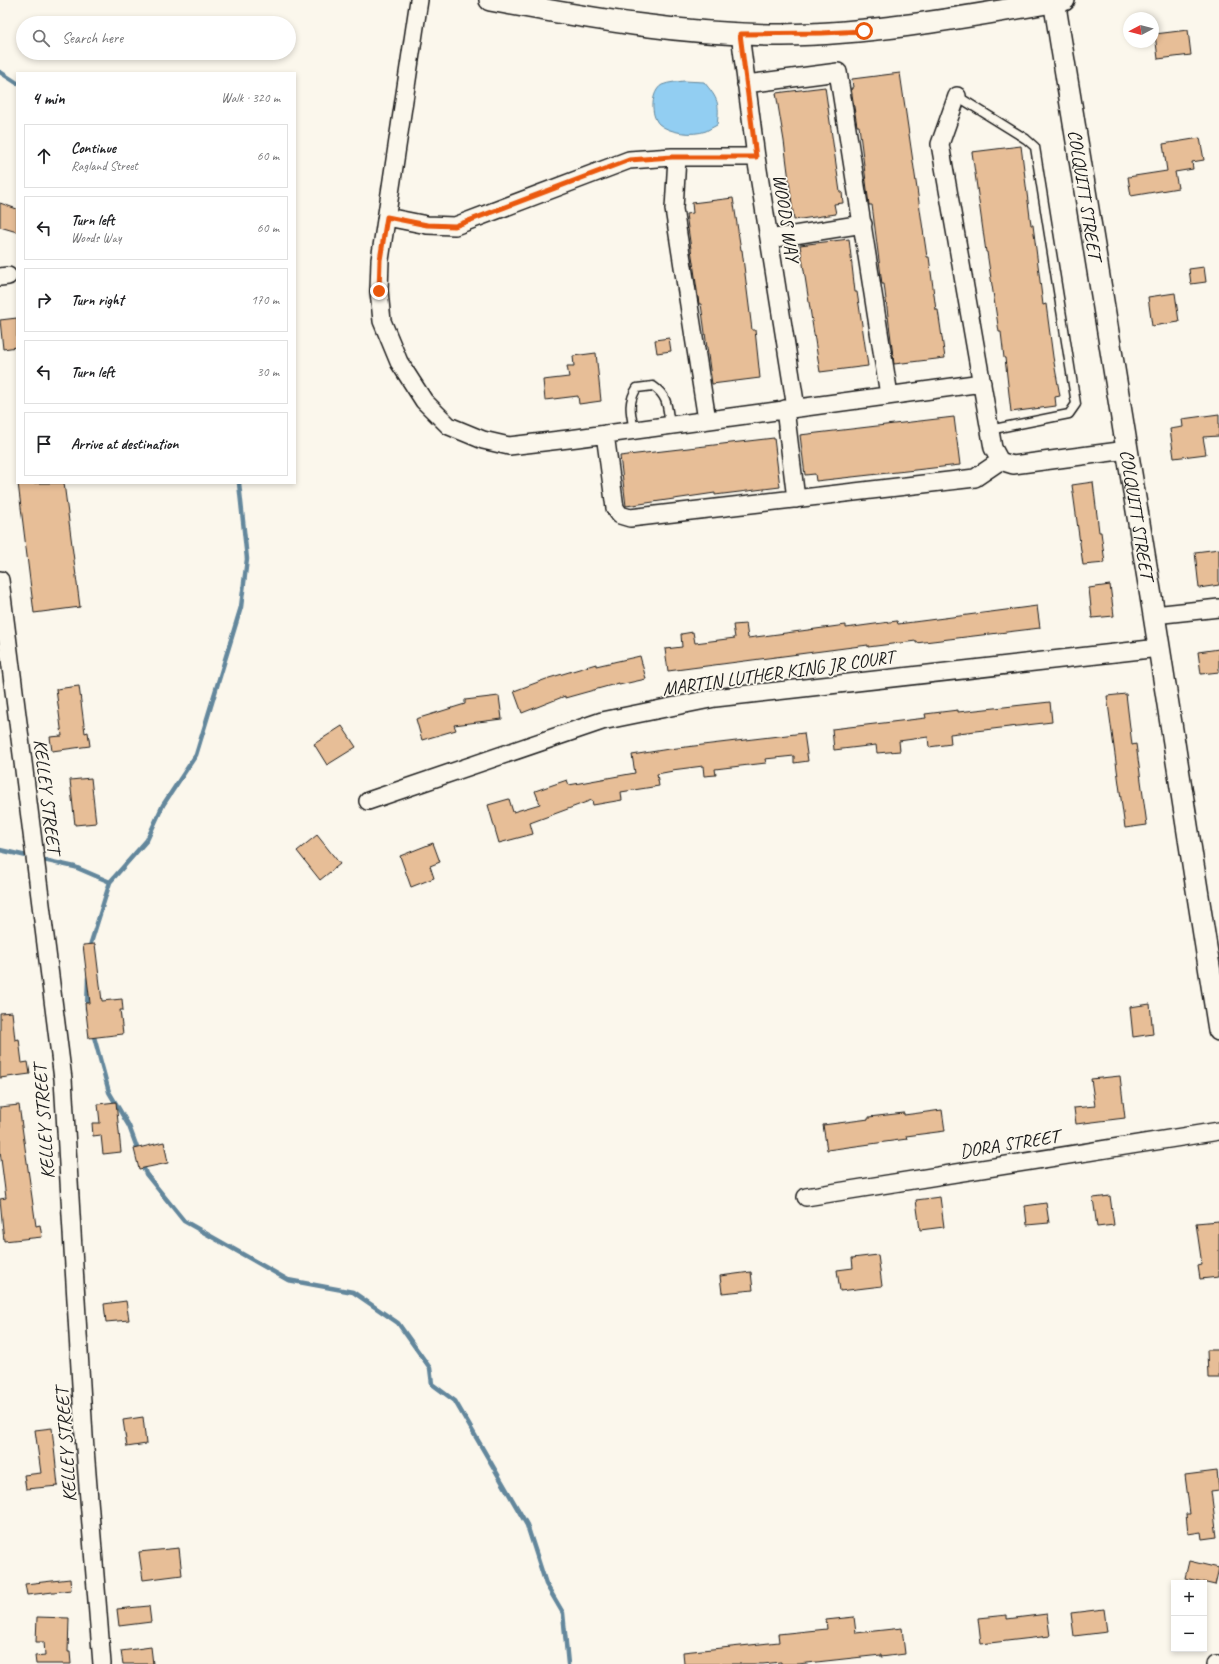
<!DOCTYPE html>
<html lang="en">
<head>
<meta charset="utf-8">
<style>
  :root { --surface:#fff; --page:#f6f6f6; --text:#202124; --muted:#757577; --line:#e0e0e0 }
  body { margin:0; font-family:Caveat,sans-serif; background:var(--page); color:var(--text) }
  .controls { position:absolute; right:12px; bottom:12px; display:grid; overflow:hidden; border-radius:0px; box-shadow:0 2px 6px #0003 }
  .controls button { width:36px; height:36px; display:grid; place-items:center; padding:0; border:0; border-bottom:1px solid var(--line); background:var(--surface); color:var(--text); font:20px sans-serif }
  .compass { position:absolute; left:1123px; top:12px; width:36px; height:36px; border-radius:50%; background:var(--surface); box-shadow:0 2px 6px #0003; rotate:263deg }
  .stop { position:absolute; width:12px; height:12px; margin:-9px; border:3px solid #ea580c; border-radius:50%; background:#fff }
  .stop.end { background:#ea580c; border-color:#fff; box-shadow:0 1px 4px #0008 }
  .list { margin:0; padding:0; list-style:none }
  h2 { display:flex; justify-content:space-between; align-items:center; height:52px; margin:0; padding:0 16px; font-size:17px }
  h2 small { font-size:13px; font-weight:400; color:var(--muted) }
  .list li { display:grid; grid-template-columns:26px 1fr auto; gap:12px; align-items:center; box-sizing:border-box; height:64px; margin:0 8px 8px; padding:0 8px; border:1px solid var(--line); border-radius:0px }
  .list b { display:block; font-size:15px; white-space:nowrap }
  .list p { margin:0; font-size:13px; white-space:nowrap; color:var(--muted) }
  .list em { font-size:13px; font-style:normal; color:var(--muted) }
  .icon { flex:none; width:22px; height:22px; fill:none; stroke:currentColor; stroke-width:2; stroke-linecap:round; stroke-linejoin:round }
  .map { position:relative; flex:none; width:1219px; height:1664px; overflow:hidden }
  .search { position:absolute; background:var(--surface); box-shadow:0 2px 6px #0003; left:16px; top:16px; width:280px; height:44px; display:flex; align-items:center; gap:10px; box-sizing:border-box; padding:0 14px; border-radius:22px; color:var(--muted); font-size:15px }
  .panel { position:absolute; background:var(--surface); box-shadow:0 2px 6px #0003; left:16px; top:72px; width:280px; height:412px; border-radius:0px }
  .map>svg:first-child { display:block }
</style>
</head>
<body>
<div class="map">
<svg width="1219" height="1664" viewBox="0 0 1219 1664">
  <rect width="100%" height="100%" fill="#fbf7ec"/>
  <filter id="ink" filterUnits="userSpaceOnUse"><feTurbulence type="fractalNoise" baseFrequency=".025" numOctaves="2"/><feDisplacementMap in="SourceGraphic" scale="8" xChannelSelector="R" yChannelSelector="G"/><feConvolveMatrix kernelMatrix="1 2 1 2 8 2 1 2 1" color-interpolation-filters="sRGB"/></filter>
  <g filter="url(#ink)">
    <path fill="#92cef2" stroke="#63879c" d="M 684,81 L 704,82 C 718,99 720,103 717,125 C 713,127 710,129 706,131 C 693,136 669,133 659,124 C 650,115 651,91 662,85 C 669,82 677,82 684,81 Z"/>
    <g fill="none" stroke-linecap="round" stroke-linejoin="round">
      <path stroke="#63879c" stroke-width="4.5" d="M 0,72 L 17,83
        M 0,850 L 31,857
        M 39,859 L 75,867 L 110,882
        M 89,949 L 110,882 L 147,840 L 163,805 L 196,755 L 241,607 L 247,559 L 239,483
        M 87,1009 L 88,978
        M 93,1033 L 109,1092 L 129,1126 L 139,1153
        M 142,1163 L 146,1174 L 184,1221 L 288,1280 L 353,1292 L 398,1323 L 430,1368 L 432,1384 L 455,1401 L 527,1525 L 546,1584 L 563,1613 L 568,1664"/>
    </g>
    <path fill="#e7be97" stroke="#1c1c1c" d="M 1188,30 L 1191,55 L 1158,59 L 1155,34 Z
      M 900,73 L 927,257 L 929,257 L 936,310 L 938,310 L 945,358 L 894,364 L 884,284 L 882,284 L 872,205 L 869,205 L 859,126 L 857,126 L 851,88 L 853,88 L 852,79 Z
      M 825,87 L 840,192 L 842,192 L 843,203 L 834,204 L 836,214 L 794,220 L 784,141 L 776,93 Z
      M 1200,138 L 1204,160 L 1192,162 L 1193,169 L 1175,172 L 1178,188 L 1131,196 L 1128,177 L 1167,171 L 1163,144 Z
      M 1021,146 L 1031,225 L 1033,225 L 1043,305 L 1046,304 L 1053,357 L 1060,396 L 1055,397 L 1056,406 L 1011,412 L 1005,358 L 1004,358 L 1001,332 L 999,332 L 987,252 L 986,252 L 972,152 Z
      M 733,198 L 741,250 L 742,250 L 752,330 L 755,330 L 760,378 L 712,384 L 701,304 L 699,304 L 686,214 L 693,213 L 692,203 Z
      M 0,203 L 17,209 L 17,232 L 0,227 Z
      M 849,239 L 855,292 L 857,292 L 861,318 L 868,366 L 820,372 L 800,245 Z
      M 1204,267 L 1206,282 L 1191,284 L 1189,269 Z
      M 1175,293 L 1179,322 L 1152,326 L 1148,297 Z
      M 17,318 L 17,347 L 3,349 L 0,320 Z
      M 669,338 L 671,351 L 657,353 L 655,340 Z
      M 596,353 L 601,401 L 579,404 L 578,396 L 545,400 L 543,380 L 569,377 L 567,366 L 574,366 L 573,356 Z
      M 1219,414 L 1219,436 L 1203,437 L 1206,454 L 1174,458 L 1170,429 L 1183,427 L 1182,419 Z
      M 954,417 L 960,465 L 816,481 L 815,474 L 805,475 L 800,435 Z
      M 774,438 L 780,487 L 715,495 L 715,493 L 626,506 L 620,456 Z
      M 1093,482 L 1099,532 L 1101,532 L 1105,563 L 1083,565 L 1072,485 Z
      M 18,483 L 64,483 L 80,607 L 34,613 Z
      M 1219,549 L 1219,585 L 1199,588 L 1195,552 Z
      M 1110,585 L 1114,616 L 1092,618 L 1089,588 Z
      M 1037,606 L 1040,628 L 916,643 L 916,641 L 868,647 L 868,645 L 668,671 L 665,649 L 682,647 L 681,634 L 693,632 L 695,643 L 735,638 L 733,625 L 746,624 L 748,638 L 846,625 L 846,628 L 897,621 L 898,624 Z
      M 1219,649 L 1219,672 L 1201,674 L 1198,652 Z
      M 640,656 L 646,679 L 619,685 L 619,683 L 565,698 L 565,696 L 522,713 L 514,691 L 549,678 L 596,664 L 596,666 Z
      M 79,686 L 85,733 L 88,732 L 90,746 L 52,751 L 50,737 L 62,736 L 56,689 Z
      M 1126,694 L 1132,745 L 1136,744 L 1147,825 L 1125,828 L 1107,696 Z
      M 499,696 L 502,719 L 454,725 L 456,730 L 422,740 L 416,719 L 465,704 L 465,700 Z
      M 1050,702 L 1052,722 L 950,734 L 951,744 L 929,747 L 928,737 L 899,741 L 900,751 L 877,753 L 876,745 L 834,750 L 832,729 L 926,718 L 925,714 L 958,710 L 958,712 Z
      M 342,726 L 356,747 L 327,765 L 314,744 Z
      M 804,733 L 808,761 L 794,763 L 794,756 L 765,759 L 766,763 L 715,769 L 716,775 L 704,776 L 703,766 L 672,770 L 673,771 L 657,774 L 659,786 L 621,792 L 622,800 L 593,805 L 592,800 L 530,823 L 533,834 L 499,843 L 488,805 L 509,799 L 513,812 L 540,804 L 535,791 L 567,780 L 569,785 L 635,773 L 632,755 L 669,749 Z
      M 91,778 L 96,823 L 75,825 L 70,780 Z
      M 317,835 L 340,864 L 320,880 L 297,851 Z
      M 433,843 L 440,862 L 430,866 L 434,878 L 411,887 L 400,856 Z
      M 95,944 L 102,1001 L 122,999 L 123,1010 L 120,1010 L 123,1034 L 89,1038 L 85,1003 L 90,1003 L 83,945 Z
      M 1150,1004 L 1153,1034 L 1133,1037 L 1130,1007 Z
      M 12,1012 L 15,1040 L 19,1039 L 22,1063 L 28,1062 L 30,1074 L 0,1078 L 0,1013 Z
      M 1120,1076 L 1125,1118 L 1076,1124 L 1074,1108 L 1095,1106 L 1091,1079 Z
      M 116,1102 L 121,1152 L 103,1154 L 101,1135 L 93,1136 L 92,1123 L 100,1123 L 98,1104 Z
      M 19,1105 L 36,1226 L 40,1225 L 42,1237 L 4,1241 L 0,1199 L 6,1198 L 0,1151 L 0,1107 Z
      M 942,1110 L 945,1131 L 906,1136 L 907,1139 L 827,1150 L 823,1125 L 869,1119 L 869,1117 L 904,1113 L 904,1115 Z
      M 164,1142 L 168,1163 L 139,1169 L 134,1149 Z
      M 1110,1196 L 1114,1225 L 1097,1227 L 1093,1198 Z
      M 940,1197 L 944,1227 L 920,1230 L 916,1200 Z
      M 1046,1203 L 1049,1223 L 1027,1225 L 1025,1206 Z
      M 1219,1221 L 1219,1277 L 1200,1279 L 1198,1266 L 1202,1265 L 1196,1223 Z
      M 878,1255 L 882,1286 L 840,1291 L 837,1270 L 853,1268 L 852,1258 Z
      M 751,1272 L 753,1290 L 722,1293 L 720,1276 Z
      M 126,1301 L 129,1320 L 106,1322 L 104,1304 Z
      M 1207,1350 L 1219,1350 L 1219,1378 L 1208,1378 Z
      M 143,1417 L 146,1444 L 127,1447 L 123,1420 Z
      M 52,1428 L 58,1486 L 26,1489 L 24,1475 L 41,1473 L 35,1430 Z
      M 1217,1471 L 1219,1490 L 1211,1491 L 1217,1537 L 1202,1539 L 1201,1532 L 1188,1534 L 1186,1514 L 1190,1514 L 1185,1475 Z
      M 179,1548 L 182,1575 L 143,1580 L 139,1552 Z
      M 1189,1561 L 1219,1568 L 1215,1585 L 1185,1578 Z
      M 70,1579 L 71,1590 L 27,1595 L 25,1584 Z
      M 149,1606 L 151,1622 L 119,1626 L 117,1609 Z
      M 1104,1609 L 1107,1632 L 1074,1636 L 1071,1613 Z
      M 1047,1614 L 1050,1636 L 981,1644 L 978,1618 L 1007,1615 L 1007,1619 Z
      M 37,1617 L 69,1618 L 68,1652 L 70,1652 L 71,1664 L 36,1664 L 35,1656 L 45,1655 L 44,1642 L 36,1642 Z
      M 854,1617 L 856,1633 L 902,1628 L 905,1654 L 881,1657 L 881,1655 L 798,1664 L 781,1664 L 781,1662 L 763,1664 L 684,1664 L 683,1652 L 779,1642 L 778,1634 L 827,1629 L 826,1620 Z
      M 151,1647 L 153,1664 L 123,1664 L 121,1651 Z"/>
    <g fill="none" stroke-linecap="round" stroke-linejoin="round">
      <defs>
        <path id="service" d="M 957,96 L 1026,139 L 1035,147 L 1076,404 L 1069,414 L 989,430
          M 634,430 C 631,414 627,403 637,388 L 653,386 C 669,397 667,408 670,425"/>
        <path id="minor" d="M 419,0 L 380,260 L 379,291 L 382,321 L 399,362 L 424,401 L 449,426 L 483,440 L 509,446 L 577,438 L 982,383
          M 740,34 L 756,157 L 796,408
          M 746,84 L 838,72 L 889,395
          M 957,96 L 940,144 L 993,448 L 1000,461 L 1013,465 L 1127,450
          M 677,157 L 674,209 L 707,420
          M 387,217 L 427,225 L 455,226 L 629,160 L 672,157 L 756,157
          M 769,239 L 863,224
          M 0,277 L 8,276
          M 785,409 L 796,499
          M 605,434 L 615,508 L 620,515 L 630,518 L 975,478 L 1000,461
          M 0,580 L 63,1079 L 84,1436 L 102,1664
          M 1154,615 L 1219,608
          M 368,801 L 602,721 L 715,698 L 1159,648
          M 806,1197 L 1219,1131
          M 1216,1664 L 1219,1664"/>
        <g id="tertiary">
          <path d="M 490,0 C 587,18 683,35 782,35 C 877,34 970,16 1064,0"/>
          <path id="s1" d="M 1054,0 L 1154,615 L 1219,1030"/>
        </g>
      </defs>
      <use href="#service" stroke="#1c1c1c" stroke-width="11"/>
      <use href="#minor" stroke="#1c1c1c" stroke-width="20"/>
      <use href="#tertiary" stroke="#1c1c1c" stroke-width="24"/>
      <use href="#service" stroke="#fbf7ec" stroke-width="8"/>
      <use href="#minor" stroke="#fbf7ec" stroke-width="17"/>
      <use href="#tertiary" stroke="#fbf7ec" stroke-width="21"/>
    </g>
  </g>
  <g fill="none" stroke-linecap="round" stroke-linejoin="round" filter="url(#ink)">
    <path stroke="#ea580c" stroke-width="5" d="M 379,291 L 380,260 L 387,217 L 427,225 L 455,226 L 629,160 L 672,157 L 756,157 L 740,34 L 822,33 L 864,31"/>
  </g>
  <g text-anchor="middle" stroke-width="3.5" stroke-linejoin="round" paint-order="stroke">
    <g font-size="19" fill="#1c1c1c" stroke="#fbf7ec">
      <text dy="7" stroke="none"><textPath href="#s1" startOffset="197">COLQUITT STREET</textPath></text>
      <text transform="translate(787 218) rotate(81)" y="7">WOODS WAY</text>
      <text dy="7" stroke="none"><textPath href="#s1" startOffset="521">COLQUITT STREET</textPath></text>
      <text transform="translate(778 672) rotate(-8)" y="7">MARTIN LUTHER KING JR COURT</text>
      <text transform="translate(48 796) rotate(83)" y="7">KELLEY STREET</text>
      <text transform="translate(43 1122) rotate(-94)" y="7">KELLEY STREET</text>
      <text transform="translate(1009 1143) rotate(-9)" y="7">DORA STREET</text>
      <text transform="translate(65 1445) rotate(-94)" y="7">KELLEY STREET</text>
    </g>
  </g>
</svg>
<div class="controls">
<button>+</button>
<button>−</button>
</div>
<svg class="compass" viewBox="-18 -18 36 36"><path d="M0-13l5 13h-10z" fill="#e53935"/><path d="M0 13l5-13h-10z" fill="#757577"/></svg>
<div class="stop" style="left:864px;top:31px"></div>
<div class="stop end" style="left:379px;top:291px"></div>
<div class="search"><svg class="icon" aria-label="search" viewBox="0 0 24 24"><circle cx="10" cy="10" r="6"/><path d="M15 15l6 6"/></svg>Search here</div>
<section class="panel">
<h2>4 min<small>Walk · 320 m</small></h2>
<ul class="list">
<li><svg class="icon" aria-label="ahead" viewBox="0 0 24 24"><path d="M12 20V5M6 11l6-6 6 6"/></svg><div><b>Continue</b><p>Ragland Street</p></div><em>60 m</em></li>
<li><svg class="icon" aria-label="left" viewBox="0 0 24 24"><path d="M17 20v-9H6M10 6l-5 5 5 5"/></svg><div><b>Turn left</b><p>Woods Way</p></div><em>60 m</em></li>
<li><svg class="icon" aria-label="right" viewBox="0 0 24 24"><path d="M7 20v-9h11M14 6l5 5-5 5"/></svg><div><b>Turn right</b></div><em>170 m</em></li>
<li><svg class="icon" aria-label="left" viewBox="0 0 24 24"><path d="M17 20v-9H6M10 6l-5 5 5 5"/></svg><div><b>Turn left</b></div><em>30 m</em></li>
<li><svg class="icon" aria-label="arrive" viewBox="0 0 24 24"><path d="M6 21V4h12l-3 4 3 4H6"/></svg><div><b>Arrive at destination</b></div></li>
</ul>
</section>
</div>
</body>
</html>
